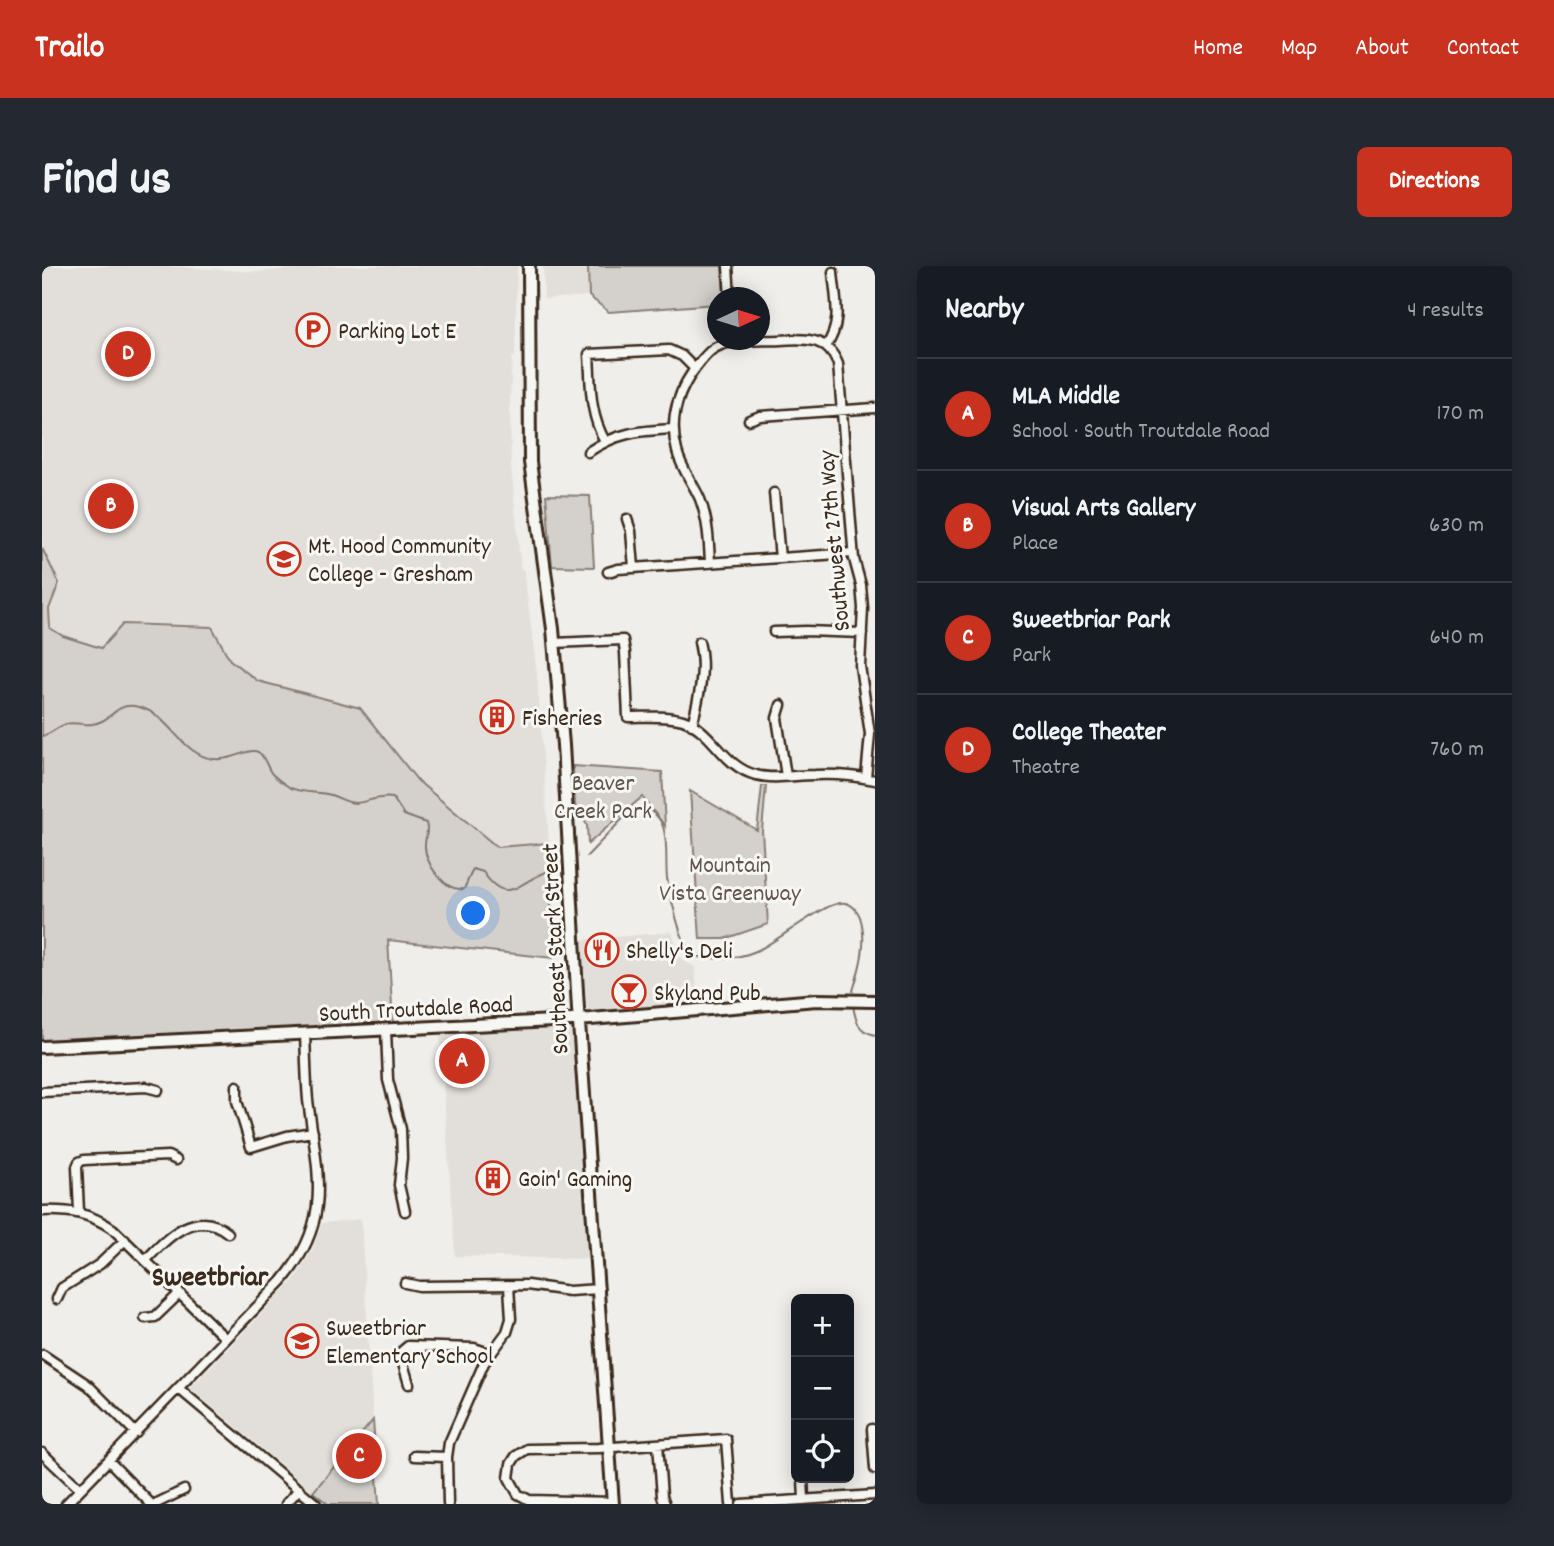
<!DOCTYPE html>
<html lang="en">
<head>
<meta charset="utf-8">
<style>
  :root { --surface:#171b24; --page:#242831; --text:#f1f3f6; --muted:#9ea1a6; --line:#363941; --accent:#c8321e }
  body { margin:0; font-family:Dekko,sans-serif; background:var(--page); color:var(--text) }
  .controls { position:absolute; right:21px; bottom:21px; display:grid; overflow:hidden; border-radius:10px; box-shadow:0 4px 18px #0003 }
  .controls button { width:63px; height:63px; display:grid; place-items:center; padding:0; border:0; border-bottom:2px solid var(--line); background:var(--surface); color:var(--text); font:35px sans-serif }
  .compass { position:absolute; left:665px; top:21px; width:63px; height:63px; border-radius:50%; background:var(--surface); box-shadow:0 4px 18px #0003; rotate:86deg }
  .you { position:absolute; left:432px; top:648px; width:24px; height:24px; margin:-18px; border:5px solid #fff; border-radius:50%; background:#1a73e8; box-shadow:0 0 0 10px #1a73e833 }
  .badge { display:grid; place-items:center; width:46px; height:46px; border-radius:50%; background:var(--accent); color:#fff; font-size:23px; font-weight:700 }
  .pin { position:absolute; translate:-50% -50%; border:4px solid #fff; box-shadow:0 2px 7px #0006 }
  .list { margin:0; padding:0; list-style:none }
  h2 { display:flex; justify-content:space-between; align-items:center; height:91px; margin:0; padding:0 28px; font-size:30px }
  h2 small { font-size:23px; font-weight:400; color:var(--muted) }
  .list li { display:grid; grid-template-columns:46px 1fr auto; gap:21px; align-items:center; box-sizing:border-box; height:112px; padding:0 28px; border-top:2px solid var(--line) }
  .list b { display:block; font-size:26px; white-space:nowrap }
  .list p { margin:0; font-size:23px; white-space:nowrap; color:var(--muted) }
  .list em { font-size:23px; font-style:normal; color:var(--muted) }
  .icon { flex:none; width:38px; height:38px; fill:none; stroke:currentColor; stroke-width:2; stroke-linecap:round; stroke-linejoin:round }
  .map { position:relative; flex:none; width:833px; height:1238px; overflow:hidden; border-radius:10px }
  header { display:flex; align-items:center; gap:42px; box-sizing:border-box; height:98px; padding:0 35px; background:var(--accent); color:#fff }
  header strong { font-size:33px }
  nav { display:flex; gap:38px; margin-inline-start:auto; font-size:24px }
  .intro { display:flex; align-items:center; justify-content:space-between; box-sizing:border-box; height:168px; padding:0 42px }
  h1 { margin:0; font-size:49px }
  .button { padding:18px 32px; border-radius:10px; background:var(--accent); color:#fff; font-size:24px; font-weight:700 }
  main { display:flex; gap:42px; padding:0 42px }
  aside { flex:1; background:var(--surface); border-radius:10px; box-shadow:0 4px 18px #0003 }
  .map>svg:first-child { display:block }
</style>
</head>
<body>
<header>
<strong>Trailo</strong>
<nav><a>Home</a><a>Map</a><a>About</a><a>Contact</a></nav>
</header>
<div class="intro"><h1>Find us</h1><a class="button">Directions</a></div>
<main>
<div class="map">
<svg width="833" height="1238" viewBox="0 0 833 1238">
  <rect width="100%" height="100%" fill="#efeeea"/>
  <filter id="ink" filterUnits="userSpaceOnUse"><feTurbulence type="fractalNoise" baseFrequency=".0143" numOctaves="2"/><feDisplacementMap in="SourceGraphic" scale="14" xChannelSelector="R" yChannelSelector="G"/><feConvolveMatrix kernelMatrix="1 2 1 2 8 2 1 2 1" color-interpolation-filters="sRGB"/></filter>
  <g filter="url(#ink)">
    <path fill="#e2dfdb" d="M 0,0 L 123,0 L 215,6 L 285,0 L 475,0 L 473,91 L 470,91 L 468,134 L 469,200 L 479,304 L 482,304 L 495,408 L 507,577 L 455,581 L 376,515 L 318,442 L 216,415 L 188,394 L 170,361 L 59,382 L 21,370 L 8,362 L 7,343 L 17,317 L 0,282 Z
      M 501,0 L 546,0 L 547,30 L 502,33 Z
      M 630,666 L 639,693 L 653,701 L 656,739 L 551,748 L 545,744 L 540,674 Z
      M 523,761 L 529,766 L 547,965 L 547,993 L 413,990 L 398,769 Z
      M 319,953 L 331,1154 L 271,1226 L 148,1122 L 253,1013 L 270,985 L 280,957 Z"/>
    <path fill="#d4d1cc" stroke="#887e75" stroke-width="2" d="M 546,0 L 680,0 L 682,31 L 676,32 L 675,38 L 567,46 L 547,30 Z
      M 504,229 L 548,230 L 552,301 L 510,300 Z
      M 0,282 L 17,317 L 7,343 L 8,362 L 21,370 L 59,382 L 81,358 L 170,361 L 188,394 L 216,415 L 318,442 L 376,515 L 455,581 L 507,577 L 511,692 L 346,674 L 351,757 L 0,775 Z
      M 531,500 L 620,506 L 623,560 L 600,531 L 546,578 L 545,559 L 533,539 Z
      M 720,520 L 724,520 L 720,565 L 726,658 L 682,673 L 658,673 L 648,525 L 715,564 Z
      M 331,1154 L 337,1238 L 286,1238 L 271,1226 Z"/>
    <g fill="none" stroke-linecap="round" stroke-linejoin="round">
      <path stroke="#81766d" stroke-width="2" d="M 0,470 C 9,468 15,461 24,458 C 35,455 47,462 60,455 C 71,450 76,438 92,440 C 122,444 132,474 155,487 C 182,504 204,480 216,486 C 223,490 225,502 230,508 C 235,513 242,518 247,521 C 259,528 276,525 289,529 C 298,532 305,537 314,537 C 327,536 337,529 351,532 L 362,549 L 384,557 C 387,566 383,570 383,579 C 382,597 403,626 422,623 L 431,603 L 441,606 C 466,643 478,613 508,605
        M 545,590 L 592,541 C 633,543 622,585 625,612 C 628,629 639,679 651,690 C 670,694 696,693 714,685 C 734,677 784,634 803,637 C 810,638 816,645 818,651 C 826,675 818,702 811,725
        M 811,740 C 814,756 816,765 833,769"/>
      <defs>
        <path id="minor" d="M 686,0 L 688,32
          M 784,80 C 801,58 793,31 791,6
          M 707,154 L 718,150 L 833,142
          M 563,175 C 547,147 549,119 547,88 L 627,84 L 640,90 L 653,103
          M 546,186 C 576,166 596,165 631,163
          M 732,227 L 738,292
          M 585,253 L 589,265 L 592,302
          M 668,297 C 667,275 666,254 658,233 C 651,217 639,202 635,185 C 626,152 637,121 659,95 C 665,88 670,82 679,79 C 697,73 720,75 738,74 C 764,72 785,71 796,98 L 812,293 L 819,319 L 821,342 L 818,400 L 828,468 L 824,512
          M 566,306 L 576,303 L 811,287
          M 732,366 L 764,365 L 820,367
          M 512,377 L 581,374 L 583,386 L 586,451 C 604,451 623,449 641,454 C 671,464 681,501 714,509 C 732,514 754,509 773,509 C 793,508 814,510 833,514
          M 739,439 L 735,452 L 744,510
          M 650,459 C 657,432 664,403 657,376
          M 344,764 L 346,814 L 359,863 L 360,892 L 357,919 L 363,945
          M 195,820 L 195,835 L 209,881 L 245,870 L 271,866
          M 0,826 L 104,821 L 116,824
          M 0,945 C 28,944 48,947 71,963 L 184,1073
          M 37,946 L 35,901 L 37,896 L 42,894 L 126,890 L 134,894
          M 104,994 C 125,971 155,941 186,967
          M 363,1017 L 377,1020 L 485,1019 L 527,1025 L 557,1023
          M 15,1033 L 20,1022 L 58,998 L 83,974
          M 103,1052 L 113,1051 L 138,1027
          M 1,1089 L 46,1119 L 94,1167
          M 367,1118 L 359,1091 L 360,1085 L 366,1080 L 432,1082 L 447,1087
          M 136,1122 L 274,1238
          M 830,1163 L 833,1203
          M 616,1178 L 620,1230 L 623,1238
          M 0,1187 L 38,1223
          M 372,1190 L 405,1191
          M 67,1195 L 109,1238
          M 761,1212 L 762,1234
          M 571,1236 L 487,1234 L 476,1228 L 467,1212 L 469,1198 L 474,1190 L 485,1183 L 557,1182 L 684,1173 L 689,1238
          M 24,1238 L 240,1015 C 292,953 275,906 266,834 C 264,812 264,790 263,768
          M 113,1238 L 142,1224
          M 244,1238 L 257,1223
          M 406,1238 L 405,1191 L 407,1177 L 442,1097 L 465,1066 L 469,1053 L 467,1020
          M 699,1238 L 833,1229"/>
        <path id="major" d="M 487,0 L 488,196 L 511,363 L 521,479 L 536,743 L 571,1238
          M 0,781 L 549,753 L 775,734 L 833,735"/>
      </defs>
      <use href="#minor" stroke="#3b2a1e" stroke-width="13"/>
      <use href="#major" stroke="#3b2a1e" stroke-width="16"/>
      <use href="#minor" stroke="#f6f6f2" stroke-width="8"/>
      <use href="#major" stroke="#f6f6f2" stroke-width="10"/>
    </g>
  </g>
  <defs>
    <symbol id="parking-ring" viewBox="-11 -11 22 22"><circle r="9.5" fill="#f6f6f2" stroke="#c8321e" stroke-width="1.5"/><path d="M-3.5-5.5H1a3.5 3.5 0 0 1 0 7H-1V5.5H-3.5ZM-1-3.4V-.6H.8a1.4 1.4 0 0 0 0-2.8Z" fill="#c8321e"/></symbol>
    <symbol id="university-ring" viewBox="-11 -11 22 22"><circle r="9.5" fill="#f6f6f2" stroke="#c8321e" stroke-width="1.5"/><path d="M0-5L7-2L0 1L-7-2ZM-4 1L0 2.5L4 1V4Q0 6-4 4Z" fill="#c8321e"/></symbol>
    <symbol id="building-ring" viewBox="-11 -11 22 22"><circle r="9.5" fill="#f6f6f2" stroke="#c8321e" stroke-width="1.5"/><path d="M-4-6H4V6H1V3H-1V6H-4ZM-2.5-4.3h1.7v1.8h-1.7ZM.8-4.3h1.7v1.8H.8ZM-2.5-1h1.7V.8h-1.7ZM.8-1h1.7V.8H.8Z" fill="#c8321e"/></symbol>
    <symbol id="restaurant-ring" viewBox="-11 -11 22 22"><circle r="9.5" fill="#f6f6f2" stroke="#c8321e" stroke-width="1.5"/><path d="M-5-6h1v4h1v-4h1v4h1v-4h1v5L-1.5 .5V6h-2V.5L-5-1ZM5-6V6H3V1.5H1.5Q1.5-4 5-6Z" fill="#c8321e"/></symbol>
    <symbol id="bar-ring" viewBox="-11 -11 22 22"><circle r="9.5" fill="#f6f6f2" stroke="#c8321e" stroke-width="1.5"/><path d="M-6-5H6L.8 .8V4.5H3.5V6h-7V4.5H-.8V.8Z" fill="#c8321e"/></symbol>
    <symbol id="school-ring" viewBox="-11 -11 22 22"><circle r="9.5" fill="#f6f6f2" stroke="#c8321e" stroke-width="1.5"/><path d="M0-5L7-2L0 1L-7-2ZM-4 1L0 2.5L4 1V4Q0 6-4 4Z" fill="#c8321e"/></symbol>
  </defs>
  <g fill-rule="evenodd">
    <use href="#parking-ring" x="252" y="45" width="38" height="38"/>
    <use href="#university-ring" x="223" y="274" width="38" height="38"/>
    <use href="#building-ring" x="436" y="432" width="38" height="38"/>
    <use href="#restaurant-ring" x="541" y="665" width="38" height="38"/>
    <use href="#bar-ring" x="568" y="707" width="38" height="38"/>
    <use href="#building-ring" x="432" y="893" width="38" height="38"/>
    <use href="#school-ring" x="241" y="1056" width="38" height="38"/>
  </g>
  <g text-anchor="middle" stroke-width="6" stroke-linejoin="round" paint-order="stroke">
    <g font-size="24" fill="#3b2a1e" stroke="#f6f6f2" text-anchor="start">
      <text x="296" y="72">Parking Lot E</text>
      <text x="266" y="287">Mt. Hood Community<tspan x="266" dy="28">College - Gresham</tspan></text>
      <text x="480" y="459">Fisheries</text>
      <text x="584" y="692">Shelly's Deli</text>
      <text x="612" y="734">Skyland Pub</text>
      <text x="476" y="920">Goin' Gaming</text>
      <text x="284" y="1069">Sweetbriar<tspan x="284" dy="28">Elementary School</tspan></text>
    </g>
    <g font-size="24" fill="#3b2a1e" stroke="#f6f6f2">
      <text transform="translate(791 275) rotate(-95)" y="8">Southwest 27th Way</text>
      <text transform="translate(512 683) rotate(-93)" y="8">Southeast Stark Street</text>
      <text transform="translate(374 742) rotate(-3)" y="8">South Troutdale Road</text>
    </g>
    <g font-size="24" fill="#61544a" stroke="#f6f6f2">
      <text x="561" y="524">Beaver<tspan x="561" dy="28">Creek Park</tspan></text>
      <text x="688" y="606">Mountain<tspan x="688" dy="28">Vista Greenway</tspan></text>
    </g>
    <g font-size="28" font-weight="bold" fill="#3b2a1e" stroke="#f6f6f2">
      <text x="168" y="1019">Sweetbriar</text>
    </g>
  </g>
</svg>
<div class="controls">
<button>+</button>
<button>−</button>
<button><svg class="icon" aria-label="locate" viewBox="0 0 24 24"><circle cx="12" cy="12" r="6"/><path d="M12 2v4M12 18v4M2 12h4M18 12h4"/></svg></button>
</div>
<svg class="compass" viewBox="-18 -18 36 36"><path d="M0-13l5 13h-10z" fill="#e53935"/><path d="M0 13l5-13h-10z" fill="#9ea1a6"/></svg>
<div class="you"></div>
<div class="pin badge" style="left:420px;top:795px">A</div>
<div class="pin badge" style="left:69px;top:240px">B</div>
<div class="pin badge" style="left:317px;top:1190px">C</div>
<div class="pin badge" style="left:86px;top:88px">D</div>
</div>
<aside>
<h2>Nearby<small>4 results</small></h2>
<ul class="list">
<li><span class="badge">A</span><div><b>MLA Middle</b><p>School · South Troutdale Road</p></div><em>170 m</em></li>
<li><span class="badge">B</span><div><b>Visual Arts Gallery</b><p>Place</p></div><em>630 m</em></li>
<li><span class="badge">C</span><div><b>Sweetbriar Park</b><p>Park</p></div><em>640 m</em></li>
<li><span class="badge">D</span><div><b>College Theater</b><p>Theatre</p></div><em>760 m</em></li>
</ul>
</aside>
</main>
</body>
</html>
